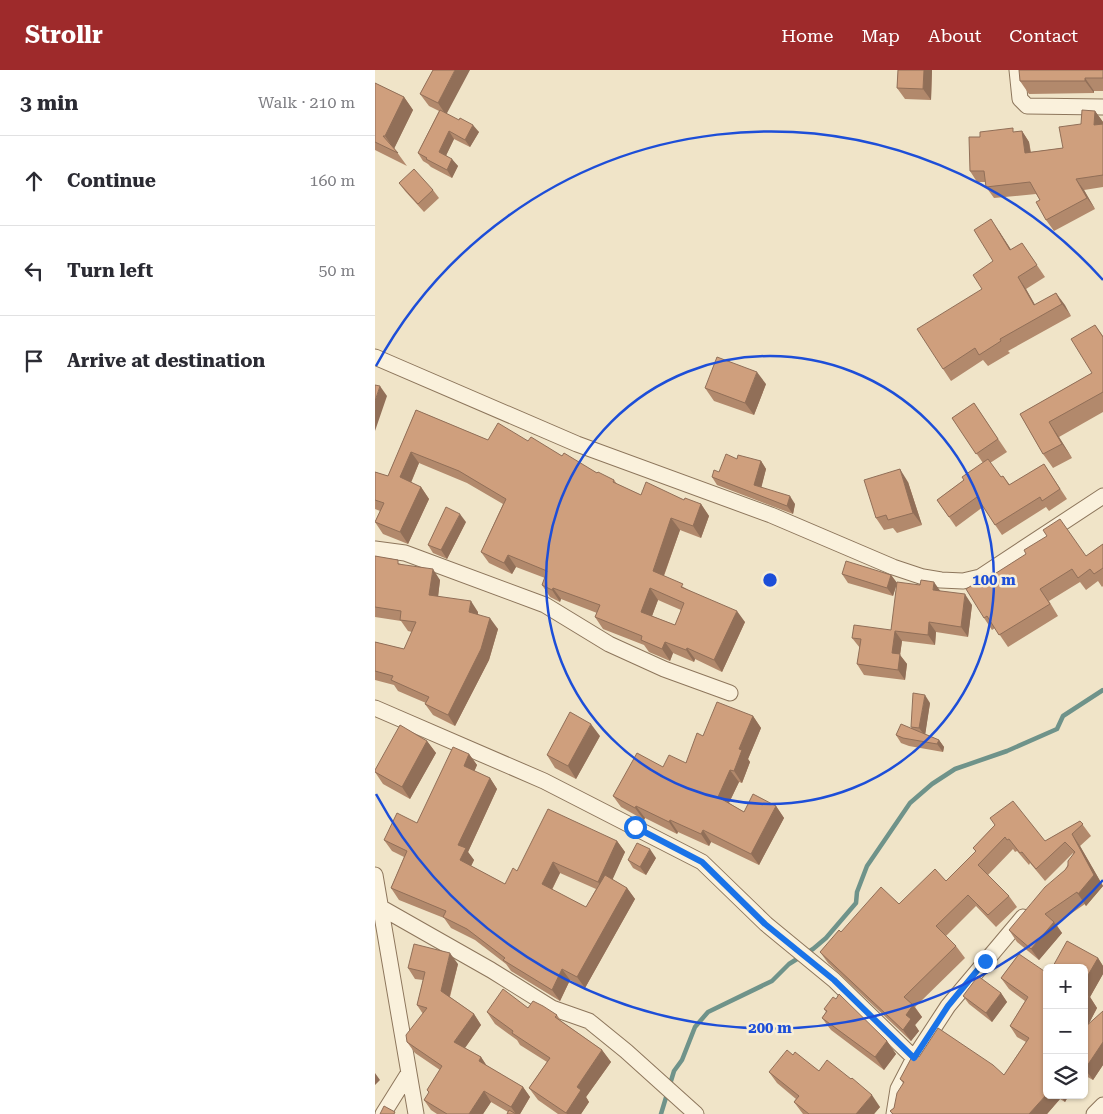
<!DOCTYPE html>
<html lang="en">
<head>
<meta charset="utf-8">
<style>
  :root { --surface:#fff; --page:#f2f2f3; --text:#2b2b33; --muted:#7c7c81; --line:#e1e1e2; --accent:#9e2a2b }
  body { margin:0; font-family:"Roboto Serif",serif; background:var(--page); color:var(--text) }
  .controls { position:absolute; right:15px; bottom:15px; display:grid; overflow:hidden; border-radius:8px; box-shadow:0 1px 4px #0004 }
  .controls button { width:45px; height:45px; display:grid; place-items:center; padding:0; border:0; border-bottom:1px solid var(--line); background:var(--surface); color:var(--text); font:25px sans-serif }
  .stop { position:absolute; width:15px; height:15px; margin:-11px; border:4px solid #1a73e8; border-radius:50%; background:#fff }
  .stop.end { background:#1a73e8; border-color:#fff; box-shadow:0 1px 5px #0008 }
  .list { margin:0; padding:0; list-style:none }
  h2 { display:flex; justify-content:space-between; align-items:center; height:65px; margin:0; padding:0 20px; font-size:21px }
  h2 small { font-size:16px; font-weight:400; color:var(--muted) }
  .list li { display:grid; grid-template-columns:32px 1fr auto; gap:15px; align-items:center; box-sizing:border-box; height:90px; padding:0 20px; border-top:1px solid var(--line) }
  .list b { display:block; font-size:19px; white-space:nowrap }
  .list em { font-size:16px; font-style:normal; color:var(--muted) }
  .icon { flex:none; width:28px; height:28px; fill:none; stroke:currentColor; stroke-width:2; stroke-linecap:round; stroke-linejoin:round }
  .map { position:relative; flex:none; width:728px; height:1044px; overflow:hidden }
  header { display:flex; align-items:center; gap:30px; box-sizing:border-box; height:70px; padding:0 25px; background:var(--accent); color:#fff }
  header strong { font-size:24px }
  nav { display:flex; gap:28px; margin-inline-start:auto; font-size:18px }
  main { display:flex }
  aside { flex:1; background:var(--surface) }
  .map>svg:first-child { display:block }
</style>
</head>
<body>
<header>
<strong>Strollr</strong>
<nav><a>Home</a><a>Map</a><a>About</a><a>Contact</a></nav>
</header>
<main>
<aside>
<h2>3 min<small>Walk · 210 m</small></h2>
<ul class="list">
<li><svg class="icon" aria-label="ahead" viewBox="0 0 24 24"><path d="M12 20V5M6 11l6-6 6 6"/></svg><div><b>Continue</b></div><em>160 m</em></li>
<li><svg class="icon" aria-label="left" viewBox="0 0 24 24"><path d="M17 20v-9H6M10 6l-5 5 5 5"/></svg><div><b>Turn left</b></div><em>50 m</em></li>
<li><svg class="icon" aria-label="arrive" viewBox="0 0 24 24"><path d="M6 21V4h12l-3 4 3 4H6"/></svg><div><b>Arrive at destination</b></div></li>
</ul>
</aside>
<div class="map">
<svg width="728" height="1044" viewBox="0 0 728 1044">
  <rect width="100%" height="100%" fill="#f0e4c8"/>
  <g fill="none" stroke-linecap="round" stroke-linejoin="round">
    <path stroke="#6f938a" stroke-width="4.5" d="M 286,1044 L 299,1001 L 307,990 L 320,957 L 333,942 L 397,911 L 414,894 L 438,879 L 451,868 L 481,833 L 482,822 L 492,796 L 535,733 L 557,714 L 580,699 L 632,681 L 682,659 L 688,646 L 728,620"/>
    <defs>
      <path id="street" d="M 642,0 L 645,29 L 652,36 L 728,37
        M 0,287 L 202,374 L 396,445 L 518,497 L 548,507 L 566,510 L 588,511 L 605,507 L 728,426
        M 0,479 L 30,483 L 170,535 L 234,574 L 289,599 L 355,623
        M 0,638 L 169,711 L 327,792 L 391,854 L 459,910 L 539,988
        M 0,805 L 41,1044
        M 5,837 L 116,900 L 177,938 L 214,951 L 251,981 L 321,1044
        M 8,1044 L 33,1004
        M 519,1044 L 523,1019 L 539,988 L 573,936 L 648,847
        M 719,1044 L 728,1035"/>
    </defs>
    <use href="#street" stroke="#8d765c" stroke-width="17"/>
    <use href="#street" stroke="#faf1dc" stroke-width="15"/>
  </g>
  <path fill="#b2896c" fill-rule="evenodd" d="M 58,0 L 72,44 L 104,62 L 95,77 L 79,69 L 71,85 L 83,96 L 77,108 L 56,97 L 53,94 L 48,91 L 43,83 L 64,41 L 54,36 L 45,24 Z
    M 523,0 L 557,0 L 556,30 L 530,29 L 522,18 Z
    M 728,0 L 728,21 L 719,21 L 719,23 L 654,24 L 645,11 Z
    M 0,13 L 29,27 L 38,40 L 19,78 L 32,96 L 0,80 Z
    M 720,41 L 728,52 L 728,117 L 709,120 L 720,139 L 679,161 L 671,150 L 665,130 L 661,124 L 619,128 L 611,117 L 611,112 L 602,112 L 595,101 L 605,67 L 647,61 L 654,72 L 656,82 L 688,78 L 706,54 Z
    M 24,113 L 58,120 L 64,128 L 49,142 L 30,121 Z
    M 624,161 L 636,180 L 647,173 L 670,207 L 651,219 L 660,235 L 681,223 L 696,246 L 633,281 L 635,283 L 613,296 L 608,290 L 576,311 L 568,299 L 607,219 L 618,191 Z
    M 720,255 L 728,266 L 728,342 L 684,367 L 697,388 L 678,398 L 668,384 L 645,344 L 717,303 Z
    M 391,314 L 379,345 L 339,331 L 330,318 Z
    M 599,333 L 632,382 L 615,393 L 626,407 L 628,406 L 635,415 L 669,394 L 692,429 L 674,441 L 671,437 L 627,465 L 608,437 L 581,457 L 562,430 L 589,410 L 608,393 L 577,348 Z
    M 41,340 L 113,370 L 153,371 L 187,386 L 222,403 L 239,410 L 242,414 L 266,425 L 309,430 L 326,434 L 334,446 L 326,468 L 305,460 L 289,506 L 370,552 L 347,602 L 320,589 L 319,592 L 298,583 L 295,591 L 274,582 L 269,575 L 228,559 L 220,547 L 222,543 L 186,529 L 185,532 L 175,527 L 167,515 L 170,508 L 141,497 L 137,504 L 114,493 L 106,482 L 128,434 L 92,413 L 44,393 L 36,413 L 46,417 L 54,429 L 33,474 L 8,464 L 0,452 L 5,441 L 0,439 L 0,402 L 13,406 ZM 283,530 L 306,540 L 300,555 L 277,546 Z
    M 362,389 L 386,391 L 391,399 L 386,417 L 420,434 L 418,444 L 342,415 L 337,407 Z
    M 533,412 L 547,455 L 522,463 L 518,458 L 509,460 L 501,448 Z
    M 91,452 L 72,489 L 58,483 L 53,475 Z
    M 728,474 L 728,516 L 727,517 L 723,511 L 711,520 L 705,512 L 674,531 L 683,546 L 633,577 L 620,558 L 617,560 L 609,548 L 618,505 L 711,486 Z
    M 0,486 L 26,494 L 65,510 L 63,526 L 103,542 L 103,544 L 123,559 L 114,590 L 80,656 L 58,645 L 50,634 L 51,633 L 23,621 L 19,615 L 0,610 L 0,572 L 29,579 L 37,562 L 33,561 L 26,551 L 0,547 Z
    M 467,504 L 516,505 L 522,513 L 518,526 L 473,513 Z
    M 566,521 L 597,535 L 593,567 L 561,562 L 560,575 L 527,571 L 525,585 L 532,594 L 530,610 L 489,605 L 482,594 L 485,578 L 477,568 L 516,560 Z
    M 555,633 L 550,664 L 564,670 L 569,677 L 568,682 L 534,676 L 526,673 L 521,665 L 537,658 L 536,657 Z
    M 378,646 L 386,658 L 373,689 L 375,692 L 367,713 L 364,712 L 354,733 L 369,742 L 401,736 L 409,748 L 384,795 L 336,772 L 334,776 L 303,762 L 302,764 L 270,748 L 269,750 L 246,737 L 238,726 L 288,697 L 311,693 L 328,666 Z
    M 225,666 L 201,709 L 180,698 L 172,685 Z
    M 52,671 L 61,683 L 35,729 L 8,714 L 0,702 L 0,700 Z
    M 94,684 L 102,695 L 99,701 L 115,708 L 122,719 L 93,782 L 99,790 L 96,796 L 130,814 L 142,801 L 242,771 L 250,782 L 237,809 L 252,818 L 260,829 L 210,918 L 195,910 L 185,931 L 136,901 L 131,894 L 100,870 L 76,858 L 69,848 L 24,830 L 16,818 L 29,787 L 17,781 L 9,770 L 42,753 ZM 185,803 L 221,819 L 211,837 L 177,820 Z
    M 705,751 L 716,766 L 705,776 L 728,816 L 711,836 L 710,834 L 681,854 L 687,863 L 664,890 L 642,872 L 634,860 L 690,800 L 698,784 L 698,783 L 670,811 L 655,793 L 654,795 L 642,781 L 640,782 L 638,779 L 613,805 L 634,826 L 642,837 L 621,857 L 601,836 L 571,866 L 581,876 L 590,888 L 540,937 L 547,947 L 540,955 L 544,961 L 536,971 L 453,893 L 445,882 L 466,862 L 571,811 L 601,782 L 598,778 L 620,755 L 670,771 Z
    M 281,788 L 271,805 L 258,798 L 253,790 Z
    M 644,884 L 672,1025 L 694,1025 L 690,1032 L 685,1029 L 672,1044 L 517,1044 L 515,1041 L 519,1038 L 528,1013 L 525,1009 L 544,987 L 629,1005 L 651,972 L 642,967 L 635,956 L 650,931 L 634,919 L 626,908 Z
    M 723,888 L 728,896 L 728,904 L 715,927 L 722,938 L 713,955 L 728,941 L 728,995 L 718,1010 L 709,1005 L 709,898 Z
    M 83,894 L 75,927 L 99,944 L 106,955 L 90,978 L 106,987 L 112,996 L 148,1017 L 155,1027 L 145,1044 L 132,1044 L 133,1042 L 116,1032 L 108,1044 L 62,1044 L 56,1040 L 49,1030 L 54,1023 L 52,1020 L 65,1000 L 40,983 L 32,972 L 48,944 L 42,935 L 48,910 L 40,909 L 33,898 Z
    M 626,923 L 632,932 L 617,952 L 594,934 L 588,926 Z
    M 153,938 L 182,945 L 186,951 L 227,980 L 236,992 L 211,1027 L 214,1032 L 206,1044 L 183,1044 L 163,1030 L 154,1018 L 172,992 L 145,975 L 142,970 L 120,954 L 112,942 Z
    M 449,939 L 512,971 L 521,984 L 509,1000 L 456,960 L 447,948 L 451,942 Z
    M 418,985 L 444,1001 L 505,1037 L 499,1044 L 428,1044 L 419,1032 L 421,1029 L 402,1013 L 394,1002 Z"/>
  <path fill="#916f58" d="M 80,0 L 95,0 L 71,45 L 63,33 Z
    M 549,0 L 557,0 L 556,30 L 548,19 Z
    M 710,8 L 719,21 L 719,23 L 710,11 Z
    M 29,27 L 38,40 L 19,79 L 10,66 Z
    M 720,41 L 728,52 L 726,66 L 719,55 Z
    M 98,55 L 104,62 L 95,77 L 90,70 Z
    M 74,61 L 79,69 L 69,90 L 64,82 Z
    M 647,61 L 654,72 L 657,94 L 650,83 Z
    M 77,89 L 83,96 L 77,108 L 72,100 Z
    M 701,109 L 709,120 L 720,139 L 712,128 Z
    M 616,149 L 624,161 L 644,192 L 635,180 Z
    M 643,207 L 651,219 L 667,247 L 659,235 Z
    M 681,223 L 690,235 L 696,246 L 687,234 Z
    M 382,302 L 391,314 L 379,345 L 370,333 Z
    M 5,316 L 12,326 L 0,361 L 0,331 Z
    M 674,352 L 684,367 L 697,388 L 687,374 Z
    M 36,382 L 44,393 L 33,419 L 25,407 Z
    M 386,391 L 391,399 L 385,423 L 379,415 Z
    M 525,399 L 533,412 L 547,455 L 538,443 Z
    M 46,417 L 54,429 L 33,474 L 25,462 Z
    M 415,426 L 420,434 L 418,444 L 412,436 Z
    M 326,434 L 334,446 L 326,468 L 318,456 Z
    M 85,444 L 91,452 L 72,489 L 66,480 Z
    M 296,448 L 305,460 L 286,513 L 278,501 Z
    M 133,485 L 141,497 L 137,504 L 129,493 Z
    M 58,499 L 65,510 L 62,536 L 54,525 Z
    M 516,505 L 522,513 L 518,526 L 512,518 Z
    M 559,512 L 566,522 L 558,520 Z
    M 178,518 L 186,529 L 185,532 L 177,520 Z
    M 275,518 L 283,530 L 274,554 L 266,542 Z
    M 590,524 L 597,535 L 593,567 L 586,557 Z
    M 96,531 L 103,542 L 102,553 L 94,542 Z
    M 362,541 L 370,552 L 347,602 L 339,590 Z
    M 115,548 L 123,559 L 114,590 L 80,656 L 73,645 Z
    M 554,552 L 561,562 L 560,575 L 553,565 Z
    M 520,561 L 527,571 L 525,585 L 532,594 L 530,610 L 523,600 L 517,583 Z
    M 290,572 L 298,583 L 295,591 L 287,579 Z
    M 312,578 L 320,589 L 319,592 L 311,580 Z
    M 550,625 L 555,633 L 550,666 L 544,658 Z
    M 378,646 L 386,658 L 373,689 L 375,692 L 367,713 L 359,701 L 364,679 Z
    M 216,654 L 225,666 L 201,709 L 193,696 Z
    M 564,670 L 569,677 L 568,682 L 562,674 Z
    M 52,671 L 61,683 L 35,729 L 27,717 Z
    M 94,684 L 102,695 L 97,707 L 89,696 Z
    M 355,700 L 364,712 L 351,739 L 343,727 Z
    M 115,708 L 122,719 L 93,782 L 99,790 L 93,802 L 85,790 L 83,775 Z
    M 261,736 L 270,748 L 269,750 L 260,738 Z
    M 401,736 L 409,748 L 384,795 L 376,784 Z
    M 295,750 L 303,762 L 302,764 L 294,752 Z
    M 328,760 L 336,772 L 334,776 L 326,764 Z
    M 697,764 L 705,776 L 728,816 L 711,836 L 703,824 L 719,805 Z
    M 242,771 L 250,782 L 231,824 L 223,812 Z
    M 275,779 L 281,788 L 271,805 L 265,797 Z
    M 178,792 L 185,803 L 174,825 L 167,814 Z
    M 252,818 L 260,829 L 210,918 L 202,907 Z
    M 679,852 L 687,863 L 664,890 L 656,879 Z
    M 75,883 L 83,894 L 73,932 L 66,921 Z
    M 723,888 L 728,896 L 728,904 L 715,927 L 722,938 L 709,963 L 709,912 Z
    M 187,899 L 195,910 L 185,931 L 177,920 Z
    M 626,923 L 632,932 L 617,952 L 611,943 Z
    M 538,935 L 547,947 L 540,955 L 544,961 L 536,971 L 528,960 L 531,945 Z
    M 99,944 L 106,955 L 87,982 L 79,972 Z
    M 512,971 L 521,984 L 509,1000 L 500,987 Z
    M 728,972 L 728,995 L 718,1010 L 710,999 Z
    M 227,980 L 236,992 L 211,1027 L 214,1032 L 206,1044 L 192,1044 L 191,1043 L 202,1017 Z
    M 106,987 L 113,998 L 104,991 Z
    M 0,1003 L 5,1010 L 0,1015 Z
    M 148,1017 L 155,1027 L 145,1044 L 141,1044 L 136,1037 Z
    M 109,1021 L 116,1032 L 108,1044 L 94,1044 Z
    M 672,1024 L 672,1025 L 683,1025 L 685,1029 L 672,1044 L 654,1044 Z
    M 497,1025 L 505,1037 L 499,1044 L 481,1044 Z
    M 685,1025 L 694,1025 L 690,1032 Z"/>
  <path fill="#cf9f7d" stroke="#916f58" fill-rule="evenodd" d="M 58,0 L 80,0 L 63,33 L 45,24 Z
    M 523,0 L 549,0 L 548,19 L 522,18 Z
    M 644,0 L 728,0 L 728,8 L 710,8 L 710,11 L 645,11 Z
    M 0,13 L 29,27 L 10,66 L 8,66 L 23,83 L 0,72 Z
    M 65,40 L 84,50 L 85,48 L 98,55 L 90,70 L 74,61 L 64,82 L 77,89 L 72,100 L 51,89 L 52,88 L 43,83 Z
    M 707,40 L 720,41 L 719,55 L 728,54 L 728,105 L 701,109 L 712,128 L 671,150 L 661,132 L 665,130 L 655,112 L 611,117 L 609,101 L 595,101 L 594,67 L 605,67 L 605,62 L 638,58 L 638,62 L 647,61 L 650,83 L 688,78 L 684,57 L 706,54 Z
    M 39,99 L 58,120 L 43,134 L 24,113 Z
    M 616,149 L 635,180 L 647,173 L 662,195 L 643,207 L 659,235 L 681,223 L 687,234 L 625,269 L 626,271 L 604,285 L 600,278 L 568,299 L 542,259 L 607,219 L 598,205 L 618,191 L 599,160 Z
    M 720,255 L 728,267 L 728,322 L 674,352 L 687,374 L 668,384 L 645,344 L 717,303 L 696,269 Z
    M 342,287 L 382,302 L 370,333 L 330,318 Z
    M 0,315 L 5,316 L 0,331 Z
    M 599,333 L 623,369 L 601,384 L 577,348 Z
    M 41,340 L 113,370 L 123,353 L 153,371 L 156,367 L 187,386 L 189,383 L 222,403 L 223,402 L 239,410 L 238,412 L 266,425 L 271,412 L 309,430 L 310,428 L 326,434 L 318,456 L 296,448 L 278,501 L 308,514 L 306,517 L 362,541 L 339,590 L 312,578 L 311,580 L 290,572 L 287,579 L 266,570 L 267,566 L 220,547 L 225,535 L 178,518 L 177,520 L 167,515 L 172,501 L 133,485 L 129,493 L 106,482 L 131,429 L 84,401 L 36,382 L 25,407 L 46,417 L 25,462 L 0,452 L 9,433 L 0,430 L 0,402 L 13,406 ZM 275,518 L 309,533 L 300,555 L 266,542 Z
    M 351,384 L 362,389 L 363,385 L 386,391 L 379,415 L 415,426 L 412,436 L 337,407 L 339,400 L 344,402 Z
    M 613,389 L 626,407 L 628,406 L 634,415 L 669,394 L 685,419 L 667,431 L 665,427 L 620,455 L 602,427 L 574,447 L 562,430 L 589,410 L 587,407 Z
    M 525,399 L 538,443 L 513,450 L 511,445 L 501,448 L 489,410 Z
    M 71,437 L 85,444 L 66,480 L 53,475 Z
    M 685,449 L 711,486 L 728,474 L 728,498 L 719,504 L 715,499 L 703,508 L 697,499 L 665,519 L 675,534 L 624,565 L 612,546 L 609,548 L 591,519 L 617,503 L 618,505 L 651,484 L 649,480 L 672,466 L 668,460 Z
    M 0,486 L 23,490 L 23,494 L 58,499 L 54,525 L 96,531 L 94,542 L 115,548 L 106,579 L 73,645 L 50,634 L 54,627 L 16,610 L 18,606 L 0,601 L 0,572 L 29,579 L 41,552 L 25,550 L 26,541 L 0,537 Z
    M 471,491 L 516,505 L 512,518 L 467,504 Z
    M 546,510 L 559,512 L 558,520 L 590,524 L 586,557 L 554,552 L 553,565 L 520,561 L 517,583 L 525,584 L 523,600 L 482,594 L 486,569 L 477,568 L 479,555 L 516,560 L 522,512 L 545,515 Z
    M 538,623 L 550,625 L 544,658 L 536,657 Z
    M 342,632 L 378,646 L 364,679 L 367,680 L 359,701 L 355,700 L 343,727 L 369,742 L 378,724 L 401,736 L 376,784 L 328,760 L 326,764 L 295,750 L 294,752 L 261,736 L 260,738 L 238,726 L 262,683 L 288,697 L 294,685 L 311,693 L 322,663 L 328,666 Z
    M 195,642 L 216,654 L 193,696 L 172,685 Z
    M 526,654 L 564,670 L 562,674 L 528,668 L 521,665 Z
    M 25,655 L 52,671 L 27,717 L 0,702 L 0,700 Z
    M 78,677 L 94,684 L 89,696 L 115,708 L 83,775 L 91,778 L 85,790 L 130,814 L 138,798 L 142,801 L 173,739 L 242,771 L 223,812 L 178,792 L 167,814 L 211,837 L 230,805 L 252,818 L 202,907 L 187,899 L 177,920 L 128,890 L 130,888 L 92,859 L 68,847 L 71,841 L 16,818 L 32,781 L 9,770 L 22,743 L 42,753 Z
    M 638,731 L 670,771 L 705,751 L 708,754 L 697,764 L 719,805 L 703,824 L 702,822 L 670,844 L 679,852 L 656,879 L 634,860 L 670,817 L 690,800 L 693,796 L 693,791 L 700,782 L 690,772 L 661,799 L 647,782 L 645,783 L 634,769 L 632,770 L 630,767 L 603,795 L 634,826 L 613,845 L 593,825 L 561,856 L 581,876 L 529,927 L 538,935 L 531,945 L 536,949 L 528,960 L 445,882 L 464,860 L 466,862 L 506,817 L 524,834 L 560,799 L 571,811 L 601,781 L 598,778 L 620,755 L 615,748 Z
    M 262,773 L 275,779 L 265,797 L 253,790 Z
    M 692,871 L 723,888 L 709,912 L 709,898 L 677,898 Z
    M 39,874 L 75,883 L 66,921 L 99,944 L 79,972 L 106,987 L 104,991 L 148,1017 L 136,1037 L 109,1021 L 94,1044 L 72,1044 L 49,1030 L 54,1022 L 52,1020 L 67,996 L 32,972 L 31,965 L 52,938 L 42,935 L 50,902 L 33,898 Z
    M 644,884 L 672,903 L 672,1024 L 654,1044 L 518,1044 L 515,1041 L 519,1038 L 522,1023 L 529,1012 L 525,1009 L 539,983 L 544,987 L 563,958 L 618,995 L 629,1005 L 654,968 L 635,956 L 653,927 L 626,908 Z
    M 603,906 L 626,923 L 611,943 L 588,926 Z
    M 128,919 L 153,938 L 158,931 L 168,936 L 182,945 L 180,947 L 227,980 L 202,1017 L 206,1020 L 191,1043 L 154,1018 L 175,988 L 137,963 L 138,961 L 112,942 Z
    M 464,924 L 512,971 L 500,987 L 447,948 L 452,941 L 449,939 L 458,927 L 461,929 Z
    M 709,924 L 714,926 L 709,936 Z
    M 728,941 L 728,972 L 710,999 L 709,999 L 709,958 Z
    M 412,980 L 418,985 L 420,982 L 444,1001 L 452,990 L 476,1009 L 477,1008 L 497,1025 L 481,1044 L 434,1044 L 419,1032 L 424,1026 L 394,1002 Z
    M 9,1036 L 20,1042 L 19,1044 L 5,1044 Z
    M 134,1040 L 141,1044 L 132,1044 Z"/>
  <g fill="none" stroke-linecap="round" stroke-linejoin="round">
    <path stroke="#1a73e8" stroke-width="6" d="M 260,757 L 327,792 L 390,854 L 459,910 L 539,988 L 573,936 L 610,891"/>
  </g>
  <g fill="none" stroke="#1d4ed8" stroke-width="2.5">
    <circle cx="395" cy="510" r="224"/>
    <path d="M728 810A448 448 0 0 1 1 724M1 296A448 448 0 0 1 728 210"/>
  </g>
  <circle cx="395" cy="510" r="8" fill="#1d4ed8" stroke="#f7eed8" stroke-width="2.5"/>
  <g font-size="15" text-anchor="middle" font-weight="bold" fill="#1d4ed8" stroke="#f7eed8" stroke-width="5" stroke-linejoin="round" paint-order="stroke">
    <text x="619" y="515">100 m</text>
    <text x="395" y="963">200 m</text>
  </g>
</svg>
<div class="controls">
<button>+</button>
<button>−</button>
<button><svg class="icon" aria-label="layers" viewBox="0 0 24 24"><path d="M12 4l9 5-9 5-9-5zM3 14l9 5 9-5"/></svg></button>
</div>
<div class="stop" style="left:260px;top:757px"></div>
<div class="stop end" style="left:610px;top:891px"></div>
</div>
</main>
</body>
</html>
